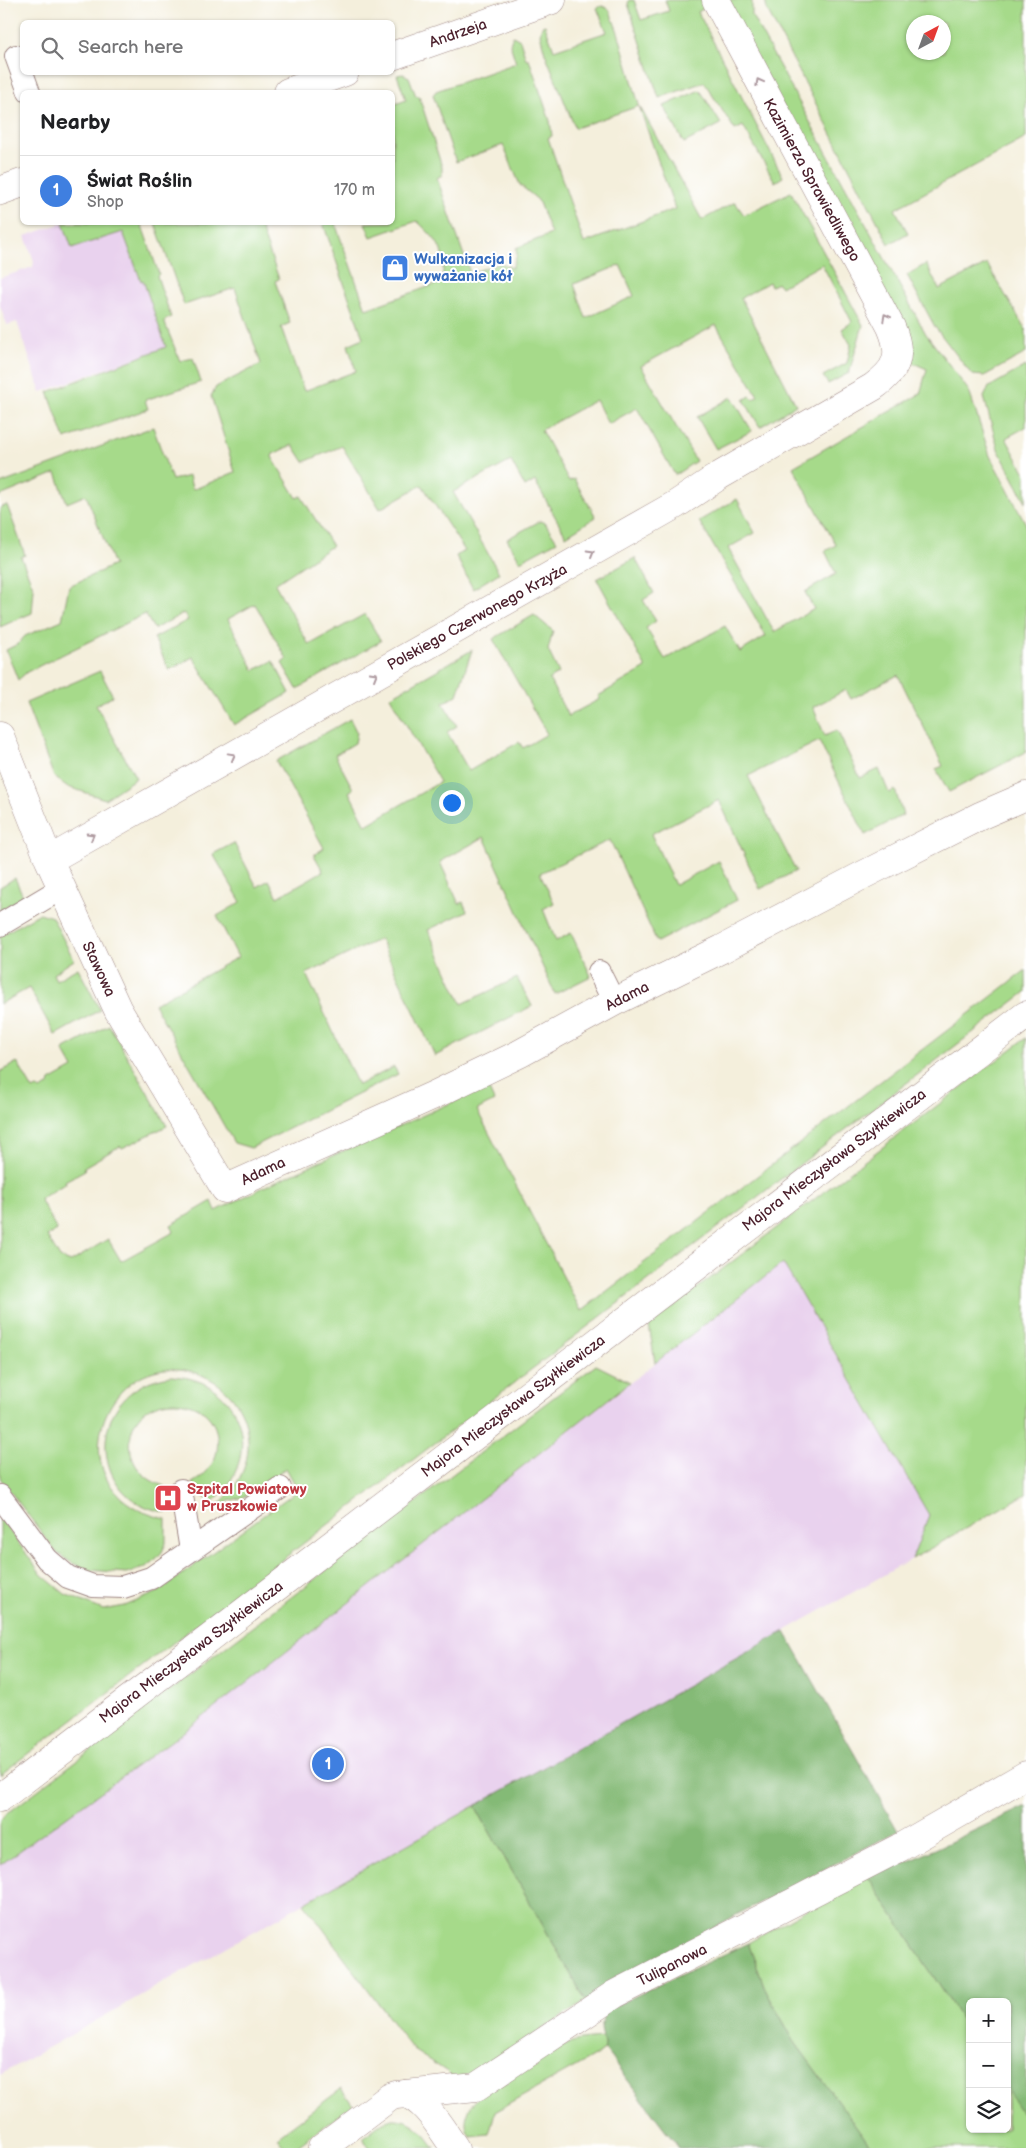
<!DOCTYPE html>
<html lang="en">
<head>
<meta charset="utf-8">
<style>
  :root { --surface:#fff; --page:#f2f2f2; --text:#202124; --muted:#757577; --line:#e0e0e0; --accent:#111827 }
  body { margin:0; font-family:"Balsamiq Sans",sans-serif; background:var(--page); color:var(--text) }
  .controls { position:absolute; right:15px; bottom:15px; display:grid; overflow:hidden; border-radius:8px; box-shadow:0 1px 4px #0004 }
  .controls button { width:45px; height:45px; display:grid; place-items:center; padding:0; border:0; border-bottom:1px solid var(--line); background:var(--surface); color:var(--text); font:25px sans-serif }
  .compass { position:absolute; left:906px; top:15px; width:45px; height:45px; border-radius:50%; background:var(--surface); box-shadow:0 1px 4px #0004; rotate:41deg }
  .you { position:absolute; left:451px; top:802px; width:18px; height:18px; margin:-12px; border:4px solid #fff; border-radius:50%; background:#1a73e8; box-shadow:0 0 0 8px #1a73e833 }
  .badge { display:grid; place-items:center; width:32px; height:32px; border-radius:50%; background:var(--accent); color:#fff; font-size:16px; font-weight:700 }
  .pin { position:absolute; translate:-50% -50%; border:2px solid #fff; box-shadow:0 1px 5px #0006 }
  .list { margin:0; padding:0; list-style:none }
  h2 { display:flex; justify-content:space-between; align-items:center; height:65px; margin:0; padding:0 20px; font-size:21px }
  h2 small { font-size:16px; font-weight:400; color:var(--muted) }
  .list li { display:grid; grid-template-columns:32px 1fr auto; gap:15px; align-items:center; box-sizing:border-box; height:70px; padding:0 20px; border-top:1px solid var(--line) }
  .list b { display:block; font-size:19px; white-space:nowrap }
  .list p { margin:0; font-size:16px; white-space:nowrap; color:var(--muted) }
  .list em { font-size:16px; font-style:normal; color:var(--muted) }
  .icon { flex:none; width:28px; height:28px; fill:none; stroke:currentColor; stroke-width:2; stroke-linecap:round; stroke-linejoin:round }
  .map { position:relative; flex:none; width:1026px; height:2148px; overflow:hidden }
  .search { position:absolute; background:var(--surface); box-shadow:0 1px 4px #0004; left:20px; top:20px; width:375px; height:55px; display:flex; align-items:center; gap:12px; box-sizing:border-box; padding:0 18px; border-radius:8px; color:var(--muted); font-size:19px }
  .panel { position:absolute; background:var(--surface); box-shadow:0 1px 4px #0004; left:20px; top:90px; width:375px; height:135px; border-radius:8px }
  .map>svg:first-child { display:block }
</style>
</head>
<body>
<div class="map">
<svg width="1026" height="2148" viewBox="0 0 1026 2148">
  <rect width="100%" height="100%" fill="#fff"/>
  <filter id="ink" filterUnits="userSpaceOnUse"><feTurbulence type="fractalNoise" baseFrequency=".02" numOctaves="2"/><feDisplacementMap in="SourceGraphic" scale="10" xChannelSelector="R" yChannelSelector="G"/><feConvolveMatrix kernelMatrix="1 2 1 2 8 2 1 2 1" color-interpolation-filters="sRGB"/></filter>
  <filter id="wash" filterUnits="userSpaceOnUse"><feTurbulence type="fractalNoise" baseFrequency=".0096" numOctaves="4" result="noise"/><feDisplacementMap in="SourceGraphic" scale="20" xChannelSelector="R" yChannelSelector="G"/><feGaussianBlur stdDeviation="1.12" result="paint"/><feColorMatrix in="noise" values="0 0 0 0 0 0 0 0 0 0 0 0 0 0 0 0 0 1.4 0 .05"/><feComposite in="paint" operator="in"/></filter>
  <g filter="url(#wash)">
    <rect width="100%" height="100%" fill="#f4efdc"/>
    <path fill="#e9d2ee" d="M 63,223 L 72,248 L 123,232 L 141,280 L 143,280 L 166,347 L 41,392 L 17,322 L 7,325 L 0,306 L 0,278 L 33,267 L 34,261 L 25,236 Z
      M 783,1263 L 929,1515 L 912,1559 L 0,2075 L 0,1865 L 189,1728 Z"/>
    <path fill="#a6da8a" stroke="#787c5a" fill-rule="evenodd" d="M 629,0 L 634,0 L 641,20 L 669,11 L 665,0 L 701,0 L 706,7 L 698,12 L 783,177 L 775,182 L 743,126 L 735,130 L 704,82 L 659,98 L 628,4 Z
      M 726,0 L 752,0 L 752,16 L 926,334 L 969,391 L 990,456 L 1026,524 L 1026,752 L 949,792 L 936,769 L 943,766 L 898,675 L 851,699 L 846,690 L 813,707 L 825,736 L 837,730 L 860,778 L 879,769 L 889,793 L 895,790 L 903,815 L 865,835 L 819,741 L 748,776 L 796,871 L 760,889 L 719,800 L 651,834 L 675,885 L 719,861 L 737,900 L 657,942 L 610,840 L 540,873 L 554,903 L 543,909 L 556,941 L 571,933 L 591,976 L 555,994 L 484,837 L 440,862 L 459,904 L 463,902 L 467,911 L 428,930 L 462,1004 L 517,978 L 532,1006 L 435,1056 L 380,939 L 306,974 L 358,1085 L 394,1067 L 398,1074 L 251,1148 L 234,1143 L 154,1004 L 238,957 L 217,916 L 241,902 L 213,854 L 234,843 L 257,887 L 269,880 L 278,897 L 323,871 L 314,855 L 324,848 L 276,761 L 350,719 L 357,733 L 355,743 L 335,755 L 353,789 L 349,792 L 366,825 L 440,782 L 390,697 L 472,650 L 457,695 L 443,703 L 457,726 L 447,732 L 469,771 L 519,742 L 523,748 L 547,734 L 493,639 L 534,615 L 553,631 L 548,650 L 559,673 L 549,679 L 568,716 L 600,699 L 598,696 L 646,668 L 597,579 L 635,558 L 654,593 L 643,600 L 656,621 L 646,628 L 665,659 L 725,626 L 740,652 L 766,636 L 699,521 L 737,499 L 755,533 L 728,548 L 774,632 L 814,609 L 805,592 L 836,574 L 825,551 L 836,545 L 793,467 L 920,394 L 927,369 L 911,362 L 914,351 Z
      M 765,0 L 1026,0 L 1026,138 L 895,209 L 908,233 L 889,244 L 767,10 ZM 914,22 L 944,22 L 944,52 L 914,52 Z
      M 602,6 L 609,9 L 618,32 L 639,105 L 702,220 L 735,202 L 744,215 L 791,192 L 863,325 L 849,373 L 828,384 L 823,376 L 847,363 L 851,345 L 842,329 L 852,322 L 822,264 L 781,287 L 778,283 L 771,286 L 769,282 L 741,298 L 796,405 L 760,427 L 744,400 L 750,396 L 753,399 L 758,396 L 716,325 L 641,366 L 696,461 L 675,475 L 637,408 L 608,424 L 596,400 L 541,430 L 569,481 L 574,479 L 596,517 L 566,536 L 535,481 L 525,487 L 511,461 L 453,492 L 499,573 L 473,589 L 456,556 L 465,551 L 422,485 L 380,509 L 342,446 L 304,462 L 293,445 L 273,454 L 272,457 L 297,498 L 301,496 L 332,546 L 275,584 L 309,645 L 365,614 L 381,641 L 297,689 L 282,663 L 287,659 L 255,604 L 228,619 L 254,670 L 273,661 L 290,693 L 234,725 L 193,657 L 169,670 L 154,638 L 188,620 L 184,613 L 154,629 L 145,614 L 27,672 L 18,680 L 6,650 L 18,644 L 25,636 L 62,620 L 69,586 L 114,565 L 86,495 L 67,503 L 56,473 L 0,496 L 0,484 L 153,427 L 172,480 L 189,476 L 192,488 L 195,489 L 235,472 L 211,396 L 216,387 L 261,364 L 235,288 L 184,305 L 155,223 L 259,223 L 279,279 L 275,281 L 290,323 L 281,327 L 304,391 L 356,371 L 348,345 L 363,338 L 323,223 L 335,223 L 366,309 L 442,282 C 446,249 440,243 417,221 L 371,237 L 365,223 L 392,222 L 393,105 L 406,100 L 397,75 L 403,74 L 409,77 L 416,96 L 419,96 L 442,167 L 442,175 L 437,178 L 470,273 L 501,263 L 512,268 L 517,255 L 516,248 L 551,234 L 538,200 L 520,185 L 503,145 L 456,162 L 433,95 L 436,91 L 516,63 L 510,44 L 513,36 L 520,40 L 526,59 L 529,59 L 550,121 L 552,136 L 548,138 L 584,243 L 675,209 L 639,106 L 575,128 L 545,53 L 540,34 L 542,26 L 545,25 L 554,50 L 607,32 L 597,8 ZM 620,265 L 634,296 L 586,318 L 574,284 Z
      M 700,90 L 721,124 L 684,143 L 664,106 Z
      M 63,223 L 141,223 L 159,274 L 157,276 L 171,317 L 164,321 L 180,361 L 193,358 L 201,382 L 145,400 L 148,409 L 65,439 L 48,392 L 166,347 L 143,280 L 141,281 L 123,232 L 72,248 Z
      M 926,264 L 939,289 L 987,264 L 1026,330 L 1026,353 L 984,376 L 972,375 L 935,327 L 907,275 Z
      M 1026,366 L 1026,427 L 1006,438 L 1026,475 L 1026,502 L 998,449 L 984,397 L 989,387 Z
      M 732,397 L 752,431 L 716,449 L 697,417 Z
      M 7,505 L 25,555 L 21,557 L 34,589 L 32,613 L 0,627 L 0,508 Z
      M 540,521 L 545,523 L 557,541 L 520,561 L 507,539 Z
      M 100,671 L 113,696 L 96,705 L 136,778 L 105,799 L 68,787 L 54,777 L 26,703 Z
      M 15,878 L 23,896 L 0,911 L 0,887 Z
      M 40,913 L 52,917 L 74,960 L 53,974 L 56,980 L 78,968 L 100,1010 L 55,1035 L 29,988 L 0,1004 L 0,936 Z
      M 1026,970 L 1026,992 L 0,1775 L 0,1518 L 42,1575 L 65,1594 L 103,1610 L 125,1606 L 158,1592 L 298,1490 L 286,1468 L 250,1495 L 219,1504 C 242,1483 253,1457 246,1426 C 242,1406 228,1389 210,1379 C 111,1326 42,1493 166,1519 L 166,1543 L 162,1552 L 153,1562 L 144,1568 L 127,1573 L 89,1570 L 72,1563 L 57,1553 L 0,1478 L 0,1072 L 17,1062 L 33,1090 L 37,1088 L 41,1090 L 49,1085 L 50,1081 L 73,1068 L 63,1050 L 109,1025 L 167,1126 L 122,1148 L 120,1146 L 84,1167 L 85,1170 L 65,1181 L 66,1183 L 40,1199 L 57,1230 L 47,1236 L 60,1258 L 71,1262 L 108,1239 L 121,1261 L 174,1232 L 171,1225 L 212,1201 L 216,1211 L 272,1183 L 484,1088 L 489,1090 L 494,1101 L 477,1110 L 581,1311 Z
      M 1026,1038 L 1026,1494 L 912,1559 L 929,1515 L 783,1263 L 655,1363 L 649,1325 Z
      M 596,1365 L 630,1382 L 189,1728 L 0,1865 L 0,1819 Z
      M 171,1376 C 243,1378 266,1457 212,1502 L 198,1493 L 192,1483 C 205,1476 214,1465 217,1451 C 227,1386 120,1385 131,1452 C 134,1470 148,1481 164,1486 L 166,1512 C 87,1503 83,1388 171,1376 Z
      M 475,1806 L 586,2001 L 459,2083 L 446,2071 L 413,2050 L 304,1903 Z
      M 867,1875 L 970,2032 L 970,2129 L 1007,2129 L 1007,2089 L 1024,2114 L 1026,2113 L 1026,2148 L 872,2148 L 794,2041 L 766,1991 L 748,1943 Z
      M 603,2038 L 605,2050 L 495,2112 L 489,2134 L 470,2136 C 448,2100 521,2066 545,2055 C 554,2051 563,2045 572,2042 C 582,2039 593,2039 603,2038 Z
      M 341,2089 L 353,2105 L 295,2148 L 285,2148 L 277,2137 Z
      M 392,2119 C 413,2118 424,2133 435,2148 L 370,2148 L 362,2138 L 383,2122 Z"/>
    <path fill="#84ba76" stroke="#676c50" d="M 785,1631 L 898,1831 L 738,1914 L 586,2001 L 475,1806 Z
      M 1026,1806 L 1026,2113 L 1024,2115 L 1007,2089 L 1007,2002 L 970,2002 L 970,2032 L 867,1875 L 910,1861 Z
      M 748,1943 L 766,1991 L 794,2041 L 872,2148 L 679,2148 L 605,2050 L 601,2028 L 606,2010 Z"/>
  </g>
  <g filter="url(#ink)">
    <g fill="none" stroke-linecap="round" stroke-linejoin="round">
      <defs>
        <path id="lane" d="M 16,56 L 29,92
          M 0,925 L 62,888
          M 599,972 L 614,1002
          M 181,1490 L 191,1550
          M 0,1496 L 47,1559 L 68,1577 L 93,1586 L 123,1587 L 151,1578 L 280,1488"/>
        <path id="street" d="M 392,56 L 552,0
          M 288,92 L 345,72
          M 0,191 L 22,183
          M 0,736 L 49,860 L 118,1010 L 225,1189 L 434,1095 L 519,1054 L 614,1002 L 722,949 L 863,875 L 982,815 L 1026,796
          M 49,860 L 675,505 L 719,476 L 873,387 C 898,369 903,355 891,327 L 716,0
          M 0,1798 C 343,1539 682,1274 1026,1015
          M 404,2094 C 425,2098 442,2131 455,2148
          M 322,2148 L 390,2097 L 396,2095 L 476,2087 L 615,1994 L 899,1848 L 1026,1775"/>
      </defs>
      <use href="#lane" stroke="#9f8784" stroke-width="24"/>
      <use href="#street" stroke="#9f8784" stroke-width="29"/>
      <use href="#lane" stroke="#fff" stroke-width="22"/>
      <use href="#street" stroke="#fff" stroke-width="28"/>
    </g>
    <defs><path id="oneway-chevron" d="M-2-3.5L2.5 0L-2 3.5" fill="none" stroke-width="1.6" stroke-linecap="round" stroke-linejoin="round" transform="scale(1.25)"/></defs>
    <g stroke="#ae9aa0">
      <use href="#oneway-chevron" transform="translate(759 82) rotate(-118)"/>
      <use href="#oneway-chevron" transform="translate(886 317) rotate(-118)"/>
      <use href="#oneway-chevron" transform="translate(591 553) rotate(-30)"/>
      <use href="#oneway-chevron" transform="translate(374 675) rotate(-30)"/>
      <use href="#oneway-chevron" transform="translate(232 756) rotate(-29)"/>
      <use href="#oneway-chevron" transform="translate(91 836) rotate(-30)"/>
    </g>
  </g>
  <defs>
    <symbol id="shop-square" viewBox="-11 -11 22 22"><rect x="-9" y="-9" width="18" height="18" rx="4" fill="#3f7fe0" stroke="#fff"/><path d="M-5-2.5h2.3a2.7 3.5 0 0 1 5.4 0H5L5.5 6h-11ZM-1.5-2.5h3a1.5 2.3 0 0 0-3 0Z" fill="#fff"/></symbol>
    <symbol id="hospital-square" viewBox="-11 -11 22 22"><rect x="-9" y="-9" width="18" height="18" rx="4" fill="#e0444e" stroke="#fff"/><path d="M-5-5h3v3.5h4V-5h3V5h-3V1.5h-4V5h-3Z" fill="#fff"/></symbol>
  </defs>
  <g fill-rule="evenodd">
    <use href="#shop-square" x="379" y="252" width="32" height="32"/>
    <use href="#hospital-square" x="152" y="1482" width="32" height="32"/>
  </g>
  <g text-anchor="middle" stroke-width="4" stroke-linejoin="round" paint-order="stroke">
    <g font-size="15" fill="#4a1f2b" stroke="#fff">
      <text transform="translate(458 33) rotate(-19)" y="5">Andrzeja</text>
      <text transform="translate(812 180) rotate(61)" y="5">Kazimierza Sprawiedliwego</text>
      <text transform="translate(477 617) rotate(-29)" y="5">Polskiego Czerwonego Krzyża</text>
      <text transform="translate(99 969) rotate(65)" y="5">Stawowa</text>
      <text transform="translate(627 996) rotate(-27)" y="5">Adama</text>
      <text transform="translate(834 1160) rotate(-37)" y="5">Majora Mieczysława Szyłkiewicza</text>
      <text transform="translate(263 1171) rotate(-25)" y="5">Adama</text>
      <text transform="translate(513 1406) rotate(-37)" y="5">Majora Mieczysława Szyłkiewicza</text>
      <text transform="translate(191 1652) rotate(-37)" y="5">Majora Mieczysława Szyłkiewicza</text>
      <text transform="translate(672 1965) rotate(-27)" y="5">Tulipanowa</text>
    </g>
    <g font-size="15" font-weight="bold" fill="#366cbe" stroke="#fff" text-anchor="start">
      <text x="414" y="264">Wulkanizacja i<tspan x="414" dy="17">wyważanie kół</tspan></text>
    </g>
    <g font-size="15" font-weight="bold" fill="#be3a42" stroke="#fff" text-anchor="start">
      <text x="187" y="1494">Szpital Powiatowy<tspan x="187" dy="17">w Pruszkowie</tspan></text>
    </g>
  </g>
</svg>
<div class="controls">
<button>+</button>
<button>−</button>
<button><svg class="icon" aria-label="layers" viewBox="0 0 24 24"><path d="M12 4l9 5-9 5-9-5zM3 14l9 5 9-5"/></svg></button>
</div>
<svg class="compass" viewBox="-18 -18 36 36"><path d="M0-13l5 13h-10z" fill="#e53935"/><path d="M0 13l5-13h-10z" fill="#757577"/></svg>
<div class="you"></div>
<div class="pin badge" style="left:328px;top:1764px;background:#3f7fe0">1</div>
<div class="search"><svg class="icon" aria-label="search" viewBox="0 0 24 24"><circle cx="10" cy="10" r="6"/><path d="M15 15l6 6"/></svg>Search here</div>
<section class="panel">
<h2>Nearby<small></small></h2>
<ul class="list">
<li><span class="badge" style="background:#3f7fe0">1</span><div><b>Świat Roślin</b><p>Shop</p></div><em>170 m</em></li>
</ul>
</section>
</div>
</body>
</html>
